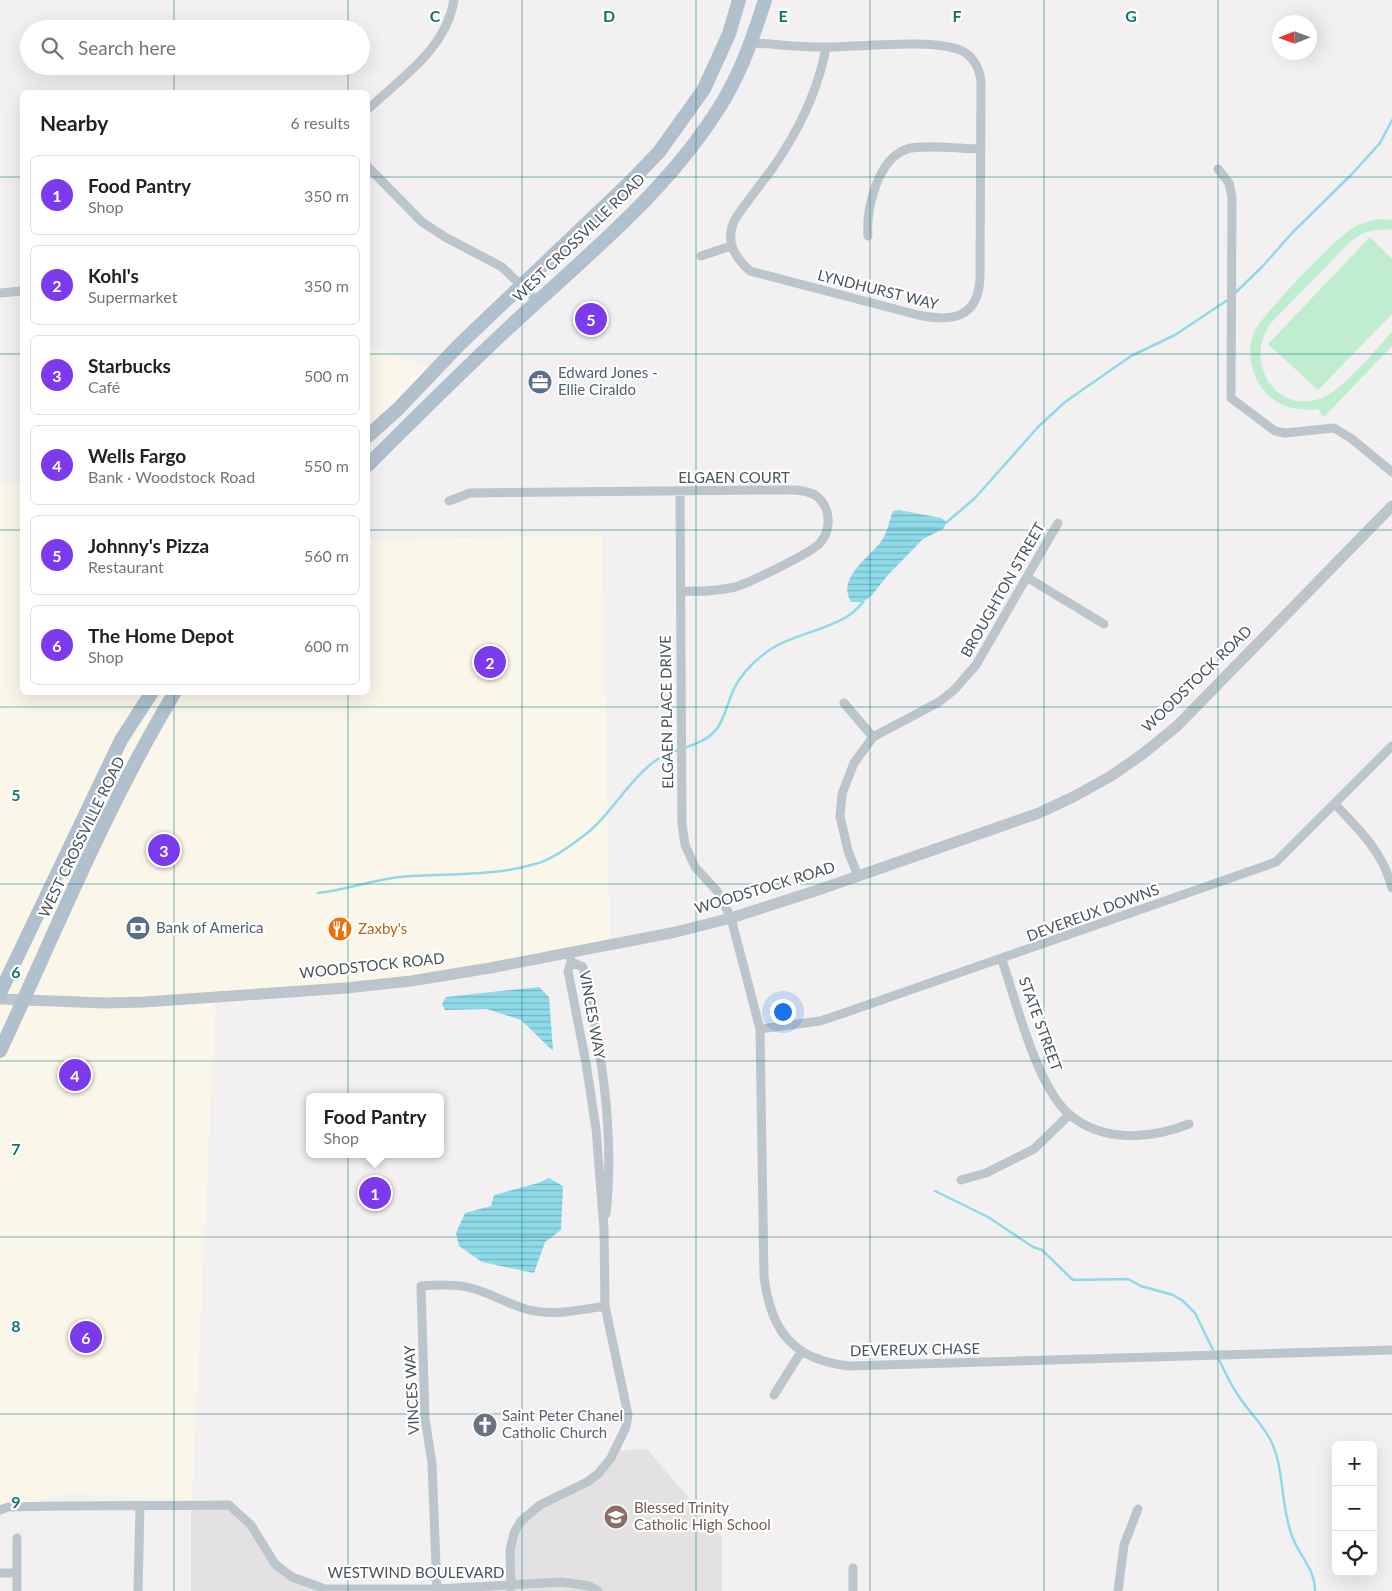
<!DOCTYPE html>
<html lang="en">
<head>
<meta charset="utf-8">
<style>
  :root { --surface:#fff; --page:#f6f6f6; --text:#202124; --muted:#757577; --line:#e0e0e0; --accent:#7c3aed }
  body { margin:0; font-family:Lato,sans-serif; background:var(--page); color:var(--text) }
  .controls { position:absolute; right:15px; bottom:15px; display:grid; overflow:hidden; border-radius:8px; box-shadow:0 5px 20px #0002 }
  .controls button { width:45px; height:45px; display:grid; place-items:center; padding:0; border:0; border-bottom:1px solid var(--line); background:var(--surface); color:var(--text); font:25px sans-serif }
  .compass { position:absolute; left:1272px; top:15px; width:45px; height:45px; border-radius:50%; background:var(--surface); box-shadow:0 5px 20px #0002; rotate:269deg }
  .you { position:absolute; left:782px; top:1011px; width:18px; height:18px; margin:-12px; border:4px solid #fff; border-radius:50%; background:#1a73e8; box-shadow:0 0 0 8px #1a73e833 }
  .badge { display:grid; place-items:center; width:32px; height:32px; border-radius:50%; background:var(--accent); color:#fff; font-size:16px; font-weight:700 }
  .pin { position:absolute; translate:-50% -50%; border:2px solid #fff; box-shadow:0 1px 5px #0006 }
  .popup { position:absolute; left:306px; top:1093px; width:138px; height:65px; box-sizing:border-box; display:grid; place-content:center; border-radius:8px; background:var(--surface); filter:drop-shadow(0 1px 4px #0005); font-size:16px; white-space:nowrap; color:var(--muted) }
  .popup b { font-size:19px; color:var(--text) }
  .popup::after { content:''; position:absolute; left:50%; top:100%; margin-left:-10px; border:10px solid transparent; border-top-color:var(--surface) }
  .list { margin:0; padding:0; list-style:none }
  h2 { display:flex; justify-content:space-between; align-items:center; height:65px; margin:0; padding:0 20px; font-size:21px }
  h2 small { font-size:16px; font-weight:400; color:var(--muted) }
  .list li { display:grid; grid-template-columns:32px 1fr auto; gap:15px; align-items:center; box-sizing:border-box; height:80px; margin:0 10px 10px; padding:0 10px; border:1px solid var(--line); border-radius:8px }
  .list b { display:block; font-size:19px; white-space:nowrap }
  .list p { margin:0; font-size:16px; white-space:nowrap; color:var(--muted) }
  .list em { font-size:16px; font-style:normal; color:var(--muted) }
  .icon { flex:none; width:28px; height:28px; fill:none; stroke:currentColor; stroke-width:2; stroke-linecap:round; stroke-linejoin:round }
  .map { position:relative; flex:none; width:1392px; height:1591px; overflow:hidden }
  .search { position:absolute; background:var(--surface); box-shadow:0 5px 20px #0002; left:20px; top:20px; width:350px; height:55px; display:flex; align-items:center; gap:12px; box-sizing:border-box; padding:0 18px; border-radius:28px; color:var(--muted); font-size:19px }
  .panel { position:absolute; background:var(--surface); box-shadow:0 5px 20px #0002; left:20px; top:90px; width:350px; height:605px; border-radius:8px }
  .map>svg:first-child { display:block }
</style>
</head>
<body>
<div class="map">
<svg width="1392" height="1591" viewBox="0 0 1392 1591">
  <defs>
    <pattern id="water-rules" width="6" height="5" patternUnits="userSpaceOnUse" patternTransform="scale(1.25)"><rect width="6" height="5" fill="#8fdae9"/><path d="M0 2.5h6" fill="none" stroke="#77b3c0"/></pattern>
  </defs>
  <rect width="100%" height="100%" fill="#f2f0f0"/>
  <path fill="#fbf6ea" d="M 368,346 L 438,369 L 368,433 Z
    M 0,482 L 22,483 L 22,692 L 368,692 L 368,540 L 602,535 L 610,945 L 491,969 L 216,993 L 192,1500 L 69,1494 L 0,1510 Z"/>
  <path fill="#e3e1e1" d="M 647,1449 L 722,1537 L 722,1591 L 191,1591 L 191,1505 L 229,1505 L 251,1525 L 275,1564 L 325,1589 L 508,1587 L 509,1568 L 521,1521 L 599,1472 L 614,1451 Z"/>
  <path fill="#c0edd0" d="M 1382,219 L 1392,220 L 1392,230 C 1375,228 1361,232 1349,243 L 1271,323 C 1243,361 1275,416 1322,398 C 1343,390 1375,350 1392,332 L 1392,346 L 1324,417 L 1318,409 C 1298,411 1279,408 1266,393 C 1251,377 1246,353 1254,332 C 1262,315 1332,242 1350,230 C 1359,223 1370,220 1382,219 Z
    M 1370,237 L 1392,259 L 1392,314 L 1318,390 L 1268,344 Z"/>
  <path fill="url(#water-rules)" d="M 899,510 L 941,518 L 947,522 L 943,529 L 923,539 L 888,575 L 872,595 L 863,602 L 851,602 C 836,577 871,557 882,540 C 888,531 889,521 893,511 Z
    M 539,987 L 549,997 L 553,1051 L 521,1020 L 487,1009 L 445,1010 L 442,1004 L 446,997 Z
    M 549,1178 L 563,1186 L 561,1230 L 545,1242 L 534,1273 L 482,1262 L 459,1246 L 456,1233 L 465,1213 L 491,1206 L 494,1195 L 538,1183 Z"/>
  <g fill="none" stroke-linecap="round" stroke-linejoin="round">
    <path stroke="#8fdae9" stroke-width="2.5" d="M 1233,295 L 1262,267 L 1292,233 L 1352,174 L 1380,143 L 1392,120
      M 947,522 L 975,498 L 1038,427 L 1065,402 L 1131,356 L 1175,335 L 1229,299
      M 318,893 C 346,890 372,880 400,877 C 445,873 491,877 535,864 C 549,861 566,849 578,840 C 608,820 623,787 651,764 C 670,748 697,749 714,732 C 724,722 727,704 733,691 C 739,677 752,663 764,654 C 792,631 842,631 863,602
      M 935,1191 L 988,1217 L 1033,1247 L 1042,1250 L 1073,1280 L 1128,1279 L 1141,1286 L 1173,1295 L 1183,1301 L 1195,1313 L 1215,1354
      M 1218,1358 C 1224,1369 1229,1382 1236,1392 C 1246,1409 1261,1422 1270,1439 C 1285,1468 1280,1505 1292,1536 C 1299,1556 1315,1568 1315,1591"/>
    <path stroke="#bcc5cc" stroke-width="9" d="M 751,43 C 777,44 803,48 828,47 C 860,47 935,38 962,51 C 973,56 980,69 981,82 L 980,278 C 978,319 951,322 918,315 L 750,271 C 735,257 725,243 734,221 C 749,197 769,176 784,151 C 804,119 819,85 826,48
      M 368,109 C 402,77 446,49 454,0
      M 368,167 L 422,222 L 445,237 L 502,267 L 537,301
      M 1218,169 L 1229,183 L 1232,197 L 1231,398 L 1275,431 L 1285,433 L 1334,428 L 1352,439 L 1392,472
      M 868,236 C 866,210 877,159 907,149 C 924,144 962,149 981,149
      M 701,256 L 731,246
      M 0,293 L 22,291
      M 680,492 L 682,824 L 685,845 L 695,867 L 717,891 L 731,918 L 760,1029 L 764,1277 C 771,1331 793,1360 849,1366 L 1392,1350
      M 449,501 L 470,493 L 769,490 C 782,490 803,488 815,495 C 831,506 832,529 820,543 C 813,552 747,584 735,587 C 717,591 699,592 681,591
      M 1028,578 L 1104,624
      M 844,703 L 873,737
      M 1336,805 C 1360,831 1383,852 1392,888
      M 858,876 L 848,851 L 840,816 L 842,794 L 854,763 L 873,737 L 939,702 L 954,690 L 976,665 L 1058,523
      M 1002,960 C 1016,1001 1037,1088 1070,1115 C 1104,1143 1151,1139 1189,1124
      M 571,962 L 583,967 C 601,1048 615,1131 606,1214
      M 760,1029 L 820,1021 L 847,1012 L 1276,862 L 1392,746
      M 961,1180 L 986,1173 L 1034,1149 L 1069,1115
      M 774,1395 L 801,1352
      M 0,1510 L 8,1507 C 82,1505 155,1506 229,1505 L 251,1525 L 275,1564 L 292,1577 L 325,1589 L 437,1589 L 562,1582 L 589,1586 L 598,1591
      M 17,1538 L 17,1591
      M 0,1573 L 17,1573
      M 138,1591 L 140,1506
      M 437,1591 L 432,1463 L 425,1419 L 421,1286 C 438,1285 455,1284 471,1288 C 491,1293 509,1305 529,1310 C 554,1316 580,1310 605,1306
      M 511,1591 L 510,1550 L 514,1533 L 521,1521 L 540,1505 L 587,1482 L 598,1474 L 611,1458 L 626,1427 L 628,1415 L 605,1306 L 604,1229 L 596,1129 L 586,1063 L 568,971 L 571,962 L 570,953
      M 853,1591 L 853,1568
      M 1118,1591 L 1124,1545 L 1138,1509"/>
    <path stroke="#bcc5cc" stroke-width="11" d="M 0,999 L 105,1003 L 144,1002 L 346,988 L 411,981 L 490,968 L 676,932 L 731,918 L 818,890 L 1039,813 L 1075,796 L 1111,776 L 1144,753 L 1177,726 L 1392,506"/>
    <path stroke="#b1c0cd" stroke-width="14" d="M 368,436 L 398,409 L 459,345 L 629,183 L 659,152 L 704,89 L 729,34 L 739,0
      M 368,465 C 417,416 466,367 517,320 C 591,252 674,185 725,98 C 743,67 754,34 765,0
      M 0,993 L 121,740 L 152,692
      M 0,1051 C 56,931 106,806 175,692"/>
  </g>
  <path fill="none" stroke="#0f766e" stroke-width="1" stroke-opacity="0.55" d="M 174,0 L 174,29M 348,0 L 348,29M 522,0 L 522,1591M 696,0 L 696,1591M 870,0 L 870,1591M 1044,0 L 1044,1591M 1218,0 L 1218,1591M 174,66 L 174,92M 348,66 L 348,92M 0,177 L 22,177M 368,177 L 1392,177M 0,354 L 22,354M 368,354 L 1392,354M 0,530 L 22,530M 368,530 L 1392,530M 174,692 L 174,1591M 348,692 L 348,1591M 0,707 L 1392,707M 0,884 L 1392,884M 0,1061 L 1392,1061M 0,1237 L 1392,1237M 0,1414 L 1392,1414"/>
  <defs>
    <symbol id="office-disc" viewBox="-11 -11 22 22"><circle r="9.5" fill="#5c6f8a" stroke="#fff"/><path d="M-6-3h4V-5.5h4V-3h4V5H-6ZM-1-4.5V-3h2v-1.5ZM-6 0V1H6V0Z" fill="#fff"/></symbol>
    <symbol id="bank-disc" viewBox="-11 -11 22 22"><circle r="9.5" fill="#5c6f8a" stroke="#fff"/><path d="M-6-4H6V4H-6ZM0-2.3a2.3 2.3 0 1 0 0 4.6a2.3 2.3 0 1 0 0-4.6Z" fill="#fff"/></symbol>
    <symbol id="restaurant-disc" viewBox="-11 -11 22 22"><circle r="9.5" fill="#e8710a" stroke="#fff"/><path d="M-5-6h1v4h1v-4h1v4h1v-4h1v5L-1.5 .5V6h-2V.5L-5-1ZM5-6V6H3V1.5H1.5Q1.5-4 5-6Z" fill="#fff"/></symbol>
    <symbol id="church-disc" viewBox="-11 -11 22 22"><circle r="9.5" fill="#6b7280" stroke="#fff"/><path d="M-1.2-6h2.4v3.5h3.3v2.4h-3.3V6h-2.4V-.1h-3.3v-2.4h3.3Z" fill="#fff"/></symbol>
    <symbol id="school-disc" viewBox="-11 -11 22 22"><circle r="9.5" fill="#8d6e63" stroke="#fff"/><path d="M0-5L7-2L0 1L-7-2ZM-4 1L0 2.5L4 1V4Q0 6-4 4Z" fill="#fff"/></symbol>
  </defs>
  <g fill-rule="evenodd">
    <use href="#office-disc" x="526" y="368" width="28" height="28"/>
    <use href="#bank-disc" x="124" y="914" width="28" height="28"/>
    <use href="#restaurant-disc" x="326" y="915" width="28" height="28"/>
    <use href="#church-disc" x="471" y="1411" width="28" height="28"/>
    <use href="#school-disc" x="602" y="1503" width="28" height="28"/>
  </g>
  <g text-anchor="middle" stroke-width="4.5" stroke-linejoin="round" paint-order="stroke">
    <g font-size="15" fill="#48545c" stroke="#fff">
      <text transform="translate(579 238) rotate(-44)" y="5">WEST CROSSVILLE ROAD</text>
      <text transform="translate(878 290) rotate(14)" y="5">LYNDHURST WAY</text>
      <text x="734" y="483">ELGAEN COURT</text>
      <text transform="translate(1003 590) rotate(-60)" y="5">BROUGHTON STREET</text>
      <text transform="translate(1197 679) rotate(-44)" y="5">WOODSTOCK ROAD</text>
      <text transform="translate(667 712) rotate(-91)" y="5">ELGAEN PLACE DRIVE</text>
      <text transform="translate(82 837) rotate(-64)" y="5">WEST CROSSVILLE ROAD</text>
      <text transform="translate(765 888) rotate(-17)" y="5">WOODSTOCK ROAD</text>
      <text transform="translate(1093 913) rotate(-20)" y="5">DEVEREUX DOWNS</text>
      <text transform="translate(372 966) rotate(-6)" y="5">WOODSTOCK ROAD</text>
      <text transform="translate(592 1015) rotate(80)" y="5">VINCES WAY</text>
      <text transform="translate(1040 1024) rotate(70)" y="5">STATE STREET</text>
      <text transform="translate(915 1350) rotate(-1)" y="5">DEVEREUX CHASE</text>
      <text transform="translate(412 1390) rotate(-93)" y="5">VINCES WAY</text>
      <text x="416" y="1578">WESTWIND BOULEVARD</text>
    </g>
    <g font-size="15" fill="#4e5e75" stroke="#fff" text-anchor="start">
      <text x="558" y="378">Edward Jones -<tspan x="558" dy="17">Ellie Ciraldo</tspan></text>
      <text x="156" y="933">Bank of America</text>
    </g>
    <g font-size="15" fill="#c56008" stroke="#fff" text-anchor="start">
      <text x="358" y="934">Zaxby's</text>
    </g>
    <g font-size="15" fill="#5b616d" stroke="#fff" text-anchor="start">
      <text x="502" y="1421">Saint Peter Chanel<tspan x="502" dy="17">Catholic Church</tspan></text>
    </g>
    <g font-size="15" fill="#785e54" stroke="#fff" text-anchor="start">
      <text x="634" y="1513">Blessed Trinity<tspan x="634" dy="17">Catholic High School</tspan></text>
    </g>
  </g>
  <g font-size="16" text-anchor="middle" font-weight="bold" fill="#0f766e" stroke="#fff" stroke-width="4.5" stroke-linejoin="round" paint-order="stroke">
    <text x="435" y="22">C</text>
    <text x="609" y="22">D</text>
    <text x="783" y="22">E</text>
    <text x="957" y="22">F</text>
    <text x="1131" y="22">G</text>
    <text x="16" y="801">5</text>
    <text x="16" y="978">6</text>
    <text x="16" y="1155">7</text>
    <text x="16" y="1332">8</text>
    <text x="16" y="1508">9</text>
  </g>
</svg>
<div class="controls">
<button>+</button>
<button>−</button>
<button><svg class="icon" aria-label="locate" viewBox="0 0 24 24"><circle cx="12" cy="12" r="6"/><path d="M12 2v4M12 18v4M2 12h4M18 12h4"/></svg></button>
</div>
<svg class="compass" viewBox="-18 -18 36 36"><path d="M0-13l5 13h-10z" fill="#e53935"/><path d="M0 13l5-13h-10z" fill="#757577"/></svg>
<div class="you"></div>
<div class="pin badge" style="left:375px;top:1193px">1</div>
<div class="popup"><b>Food Pantry</b>Shop</div>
<div class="pin badge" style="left:490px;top:662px">2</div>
<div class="pin badge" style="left:164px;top:850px">3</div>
<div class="pin badge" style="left:75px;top:1075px">4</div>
<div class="pin badge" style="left:591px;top:319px">5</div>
<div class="pin badge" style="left:86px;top:1337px">6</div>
<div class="search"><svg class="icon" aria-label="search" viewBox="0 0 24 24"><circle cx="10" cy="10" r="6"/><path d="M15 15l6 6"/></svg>Search here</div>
<section class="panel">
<h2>Nearby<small>6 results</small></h2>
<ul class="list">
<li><span class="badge">1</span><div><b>Food Pantry</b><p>Shop</p></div><em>350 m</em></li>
<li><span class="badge">2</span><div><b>Kohl's</b><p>Supermarket</p></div><em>350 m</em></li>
<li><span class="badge">3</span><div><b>Starbucks</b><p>Café</p></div><em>500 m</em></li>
<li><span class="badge">4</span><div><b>Wells Fargo</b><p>Bank · Woodstock Road</p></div><em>550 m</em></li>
<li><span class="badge">5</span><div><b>Johnny's Pizza</b><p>Restaurant</p></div><em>560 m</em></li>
<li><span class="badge">6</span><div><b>The Home Depot</b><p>Shop</p></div><em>600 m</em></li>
</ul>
</section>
</div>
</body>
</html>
